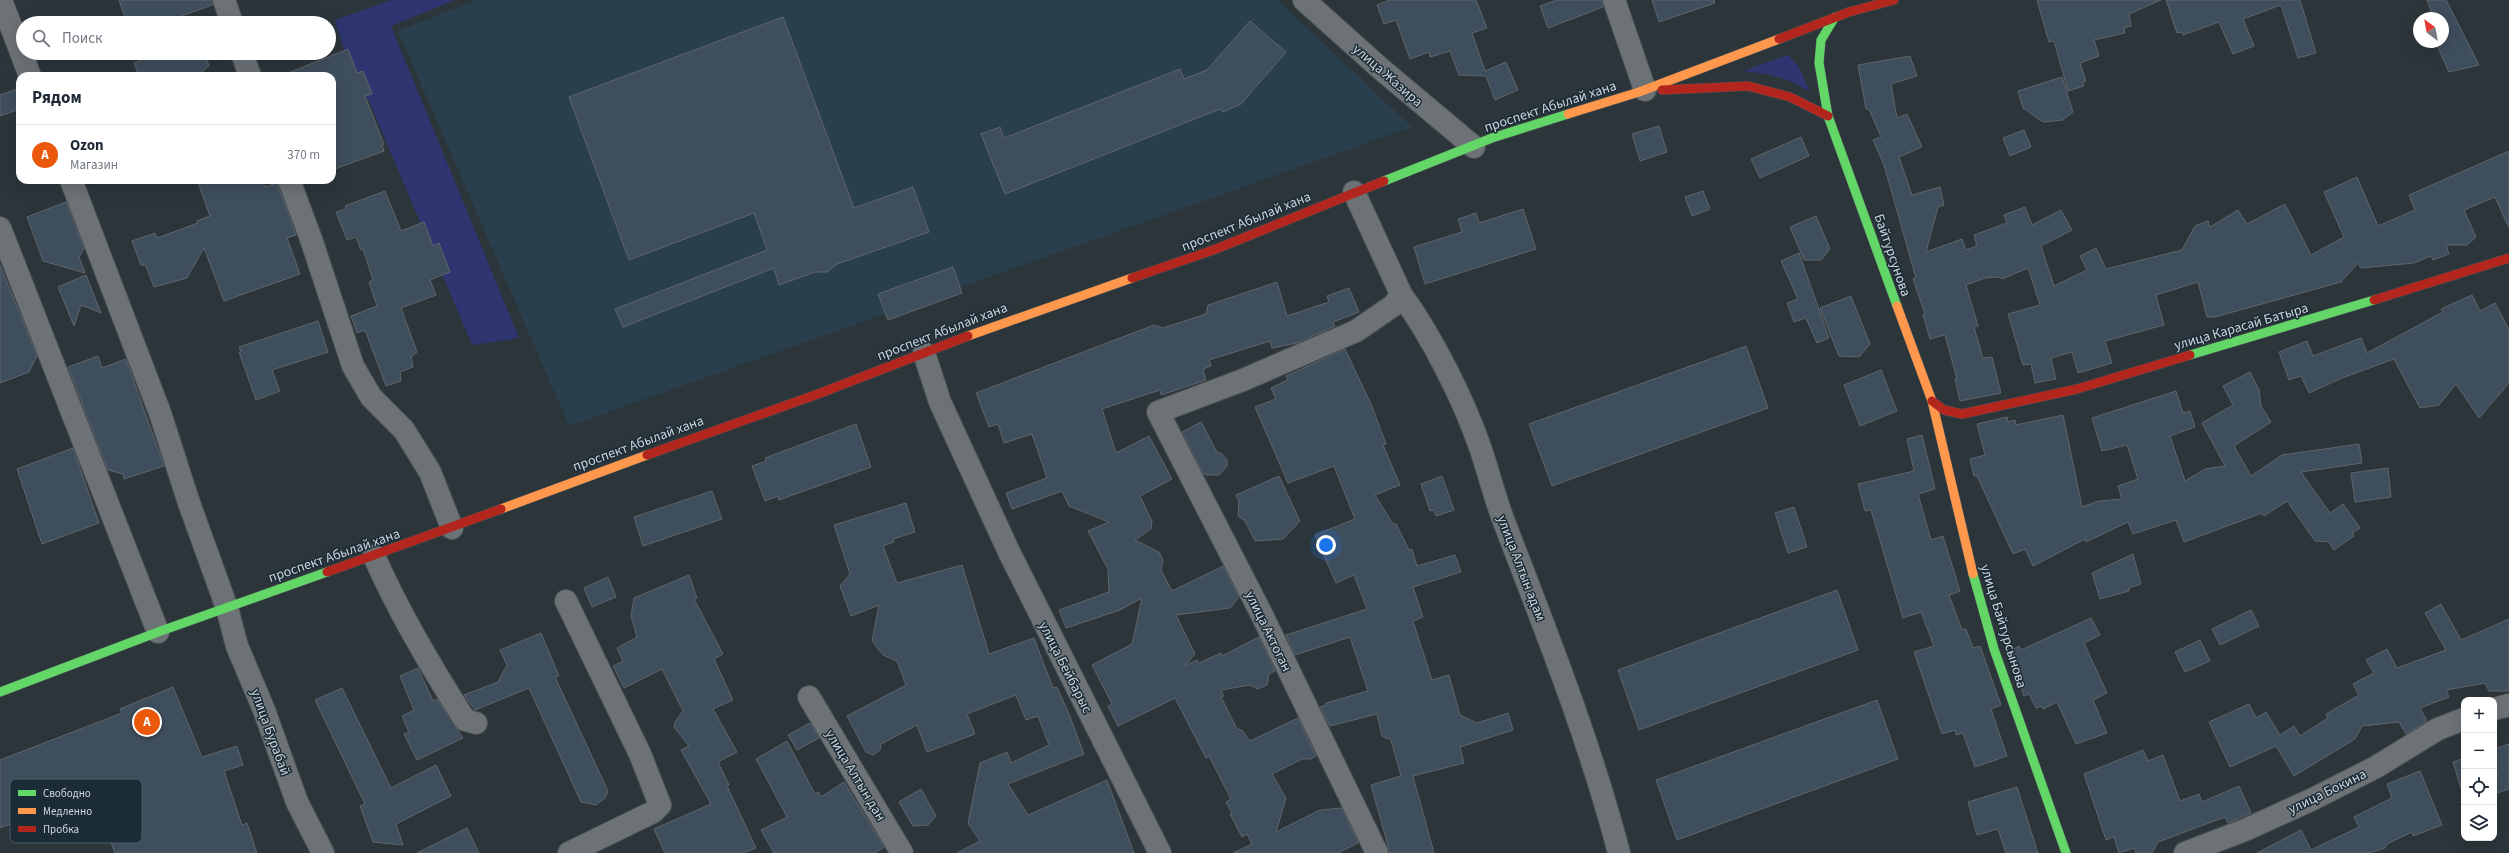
<!DOCTYPE html>
<html lang="ru">
<head>
<meta charset="utf-8">
<style>
  :root { --surface:#fff; --page:#f6f6f7; --text:#1f2937; --muted:#747a83; --line:#e0e1e3; --accent:#ea580c }
  body { margin:0; font-family:"Source Sans 3",sans-serif; background:var(--page); color:var(--text) }
  .controls { position:absolute; right:12px; bottom:12px; display:grid; overflow:hidden; border-radius:8px; box-shadow:0 4px 16px #0002 }
  .controls button { width:36px; height:36px; display:grid; place-items:center; padding:0; border:0; border-bottom:1px solid var(--line); background:var(--surface); color:var(--text); font:20px sans-serif }
  .compass { position:absolute; left:2413px; top:12px; width:36px; height:36px; border-radius:50%; background:var(--surface); box-shadow:0 4px 16px #0002; rotate:328deg }
  .you { position:absolute; left:1326px; top:545px; width:14px; height:14px; margin:-10px; border:3px solid #fff; border-radius:50%; background:#1a73e8; box-shadow:0 0 0 6px #1a73e833 }
  .badge { display:grid; place-items:center; width:26px; height:26px; border-radius:50%; background:var(--accent); color:#fff; font-size:13px; font-weight:700 }
  .pin { position:absolute; translate:-50% -50%; border:2px solid #fff; box-shadow:0 1px 4px #0006 }
  .list { margin:0; padding:0; list-style:none }
  h2 { display:flex; justify-content:space-between; align-items:center; height:52px; margin:0; padding:0 16px; font-size:17px }
  h2 small { font-size:13px; font-weight:400; color:var(--muted) }
  .list li { display:grid; grid-template-columns:26px 1fr auto; gap:12px; align-items:center; box-sizing:border-box; height:60px; padding:0 16px; border-top:1px solid var(--line) }
  .list b { display:block; font-size:15px; white-space:nowrap }
  .list p { margin:0; font-size:13px; white-space:nowrap; color:var(--muted) }
  .list em { font-size:13px; font-style:normal; color:var(--muted) }
  .icon { flex:none; width:22px; height:22px; fill:none; stroke:currentColor; stroke-width:2; stroke-linecap:round; stroke-linejoin:round }
  .map { position:relative; flex:none; width:2509px; height:853px; overflow:hidden }
  .search { position:absolute; background:var(--surface); box-shadow:0 4px 16px #0002; left:16px; top:16px; width:320px; height:44px; display:flex; align-items:center; gap:10px; box-sizing:border-box; padding:0 14px; border-radius:22px; color:var(--muted); font-size:15px }
  .panel { position:absolute; background:var(--surface); box-shadow:0 4px 16px #0002; left:16px; top:72px; width:320px; height:112px; border-radius:12px }
  .map>svg:first-child { display:block }
</style>
</head>
<body>
<div class="map">
<svg width="2509" height="853" viewBox="0 0 2509 853">
  <rect width="100%" height="100%" fill="#2c353a"/>
  <path fill="#2a3f4d" d="M 477,0 L 1277,0 L 1412,127 L 569,426 L 398,31 Z"/>
  <path fill="#2e3571" d="M 392,0 L 455,0 L 391,26 L 519,338 L 472,345 L 369,101 L 351,75 L 335,20 Z
    M 1788,55 L 1799,67 L 1810,92 C 1784,76 1772,75 1743,71 Z"/>
  <path fill="#3f4e5d" stroke="#5f656a" d="M 119,0 L 212,0 L 212,5 L 162,23 L 127,23 Z
    M 1390,0 L 1476,0 L 1487,28 L 1472,33 L 1485,71 L 1506,62 L 1518,90 L 1495,100 L 1486,76 L 1459,75 L 1450,51 L 1430,57 L 1429,52 L 1410,59 L 1396,20 L 1384,24 L 1377,5 Z
    M 1557,0 L 1602,0 L 1603,7 L 1548,28 L 1540,6 Z
    M 1652,0 L 1714,0 L 1715,3 L 1659,22 Z
    M 2037,0 L 2161,0 L 2129,14 L 2131,26 L 2124,28 L 2125,33 L 2094,40 L 2099,56 L 2080,63 L 2086,81 L 2083,82 L 2084,86 L 2068,91 L 2054,41 L 2049,42 Z
    M 2166,0 L 2300,0 L 2316,53 L 2298,58 L 2281,5 L 2243,19 L 2254,46 L 2233,54 L 2219,22 L 2183,35 L 2182,32 L 2177,33 Z
    M 2427,0 L 2446,0 L 2479,65 L 2449,72 L 2436,43 L 2443,42 L 2443,18 L 2434,18 Z
    M 783,17 L 854,208 L 913,187 L 929,232 L 837,264 L 827,272 L 815,272 L 779,285 L 774,268 L 623,327 L 615,309 L 767,250 L 754,213 L 629,260 L 569,97 Z
    M 1250,21 L 1286,52 L 1241,104 L 1223,112 L 1220,109 L 1005,194 L 981,134 L 1000,127 L 1004,138 L 1180,69 L 1184,79 L 1207,70 Z
    M 348,49 L 357,73 L 363,71 L 372,94 L 365,96 L 384,144 L 382,145 L 384,151 L 332,170 L 332,76 L 283,75 Z
    M 160,53 L 205,53 L 209,66 L 197,76 L 139,76 L 134,63 Z
    M 1910,56 L 1917,76 L 1891,84 L 1897,118 L 1907,114 L 1922,147 L 1899,157 L 1912,195 L 1940,187 L 1944,205 L 1938,207 L 1926,252 L 1962,239 L 1966,250 L 1977,246 L 1974,235 L 2007,223 L 2004,215 L 2025,207 L 2032,225 L 2061,210 L 2072,230 L 2041,246 L 2054,286 L 2087,270 L 2080,256 L 2096,248 L 2106,269 L 2182,250 L 2195,226 L 2208,221 L 2210,227 L 2238,210 L 2247,224 L 2285,204 L 2311,255 L 2344,237 L 2324,192 L 2357,177 L 2378,226 L 2415,210 L 2409,195 L 2509,151 L 2509,228 L 2495,197 L 2464,210 L 2476,237 L 2467,245 L 2446,245 L 2449,254 L 2433,260 L 2431,256 L 2414,263 L 2361,268 L 2358,263 L 2341,282 L 2215,317 L 2207,317 L 2198,282 L 2156,295 L 2164,325 L 2105,341 L 2112,363 L 2078,373 L 2072,352 L 2051,358 L 2056,379 L 2035,383 L 2031,364 L 2023,365 L 2008,314 L 2040,305 L 2028,268 L 2002,279 L 1999,277 L 1985,278 L 1966,285 L 1978,326 L 1974,327 L 1983,358 L 1992,357 L 2001,393 L 1960,401 L 1955,379 L 1957,379 L 1945,335 L 1930,339 L 1923,315 L 1925,314 L 1913,279 L 1916,278 L 1884,165 L 1873,140 L 1881,137 L 1869,109 L 1866,109 L 1858,65 Z
    M 2062,77 L 2073,112 L 2063,120 L 2043,122 L 2023,108 L 2018,91 Z
    M 20,88 L 20,109 L 0,116 L 0,95 Z
    M 1659,126 L 1667,152 L 1640,161 L 1632,134 Z
    M 2024,130 L 2031,147 L 2010,156 L 2003,138 Z
    M 1801,137 L 1809,156 L 1760,178 L 1751,159 Z
    M 197,180 L 262,180 L 265,187 L 277,183 L 296,235 L 287,238 L 300,274 L 224,301 L 204,248 L 187,278 L 154,287 L 146,266 L 141,265 L 132,241 L 155,233 L 157,238 L 198,223 L 197,221 L 210,216 Z
    M 385,191 L 401,231 L 424,222 L 433,246 L 439,243 L 450,272 L 430,280 L 436,295 L 401,308 L 417,352 L 411,357 L 413,367 L 400,372 L 401,381 L 386,386 L 365,330 L 357,333 L 351,316 L 377,306 L 369,282 L 373,280 L 363,249 L 361,250 L 356,237 L 347,240 L 336,212 L 346,209 L 345,206 Z
    M 1703,191 L 1710,209 L 1692,216 L 1685,197 Z
    M 66,202 L 84,248 L 79,257 L 85,273 L 43,261 L 27,217 Z
    M 1523,209 L 1536,249 L 1425,284 L 1414,247 L 1462,232 L 1458,219 L 1476,213 L 1479,223 Z
    M 1816,216 L 1830,249 L 1821,260 L 1804,260 L 1790,227 Z
    M 1799,253 L 1829,338 L 1817,343 L 1806,318 L 1794,322 L 1787,303 L 1798,299 L 1781,261 Z
    M 0,265 L 37,356 L 29,372 L 0,383 Z
    M 953,267 L 962,293 L 888,320 L 878,294 Z
    M 86,275 L 101,313 L 81,305 L 74,326 L 58,287 Z
    M 1277,282 L 1287,316 L 1329,302 L 1327,296 L 1349,288 L 1359,312 L 1333,322 L 1335,326 L 1297,343 L 1272,348 L 1270,341 L 1209,360 L 1211,366 L 1203,369 L 1206,380 L 1161,395 L 1160,390 L 1102,409 L 1116,453 L 1149,436 L 1172,479 L 1140,496 L 1152,521 L 1151,529 L 1135,540 L 1159,552 L 1163,560 L 1161,570 L 1172,591 L 1223,566 L 1239,597 L 1230,608 L 1176,615 L 1195,654 L 1185,666 L 1197,660 L 1199,663 L 1221,653 L 1222,656 L 1259,637 L 1275,671 L 1269,674 L 1267,685 L 1258,689 L 1250,685 L 1221,690 L 1224,696 L 1221,697 L 1237,729 L 1242,730 L 1250,741 L 1298,718 L 1316,756 L 1311,759 L 1302,759 L 1272,774 L 1286,798 L 1276,832 L 1320,810 L 1342,808 L 1358,843 L 1338,853 L 1233,853 L 1252,844 L 1247,834 L 1242,837 L 1230,814 L 1232,813 L 1226,802 L 1231,799 L 1209,756 L 1206,758 L 1175,698 L 1118,726 L 1108,706 L 1112,704 L 1092,665 L 1132,644 L 1142,598 L 1120,610 L 1066,628 L 1059,610 L 1109,592 L 1108,569 L 1088,531 L 1109,522 L 1069,506 L 1062,491 L 1012,509 L 1006,493 L 1047,478 L 1032,434 L 1004,443 L 998,424 L 989,427 L 976,393 L 1154,325 L 1163,328 L 1206,314 L 1208,305 Z
    M 2472,295 L 2480,311 L 2495,303 L 2509,330 L 2509,383 L 2479,418 L 2456,384 L 2439,405 L 2420,408 L 2394,359 L 2342,378 L 2309,393 L 2301,376 L 2289,380 L 2279,352 L 2307,341 L 2313,356 L 2361,338 L 2367,353 L 2443,312 L 2441,309 Z
    M 1851,296 L 1870,344 L 1859,357 L 1839,356 L 1820,308 Z
    M 318,321 L 328,352 L 272,370 L 280,391 L 256,400 L 239,352 L 241,352 L 239,347 Z
    M 1746,346 L 1768,408 L 1552,486 L 1529,424 Z
    M 1345,349 L 1371,404 L 1386,444 L 1383,445 L 1400,485 L 1375,495 L 1393,524 L 1396,524 L 1409,550 L 1412,549 L 1417,566 L 1455,555 L 1461,572 L 1413,587 L 1423,617 L 1413,621 L 1432,680 L 1449,675 L 1460,715 L 1477,723 L 1508,713 L 1513,730 L 1460,747 L 1464,763 L 1413,776 L 1434,853 L 1390,853 L 1371,785 L 1401,776 L 1391,740 L 1382,736 L 1377,714 L 1330,726 L 1320,707 L 1326,705 L 1326,703 L 1368,691 L 1350,637 L 1295,655 L 1286,635 L 1367,609 L 1354,575 L 1336,583 L 1315,535 L 1355,519 L 1334,466 L 1288,483 L 1255,407 L 1276,399 L 1271,388 L 1288,380 L 1286,376 Z
    M 98,356 L 102,368 L 126,359 L 164,466 L 124,479 L 123,474 L 108,470 L 68,367 Z
    M 1881,370 L 1897,411 L 1860,426 L 1844,385 Z
    M 2250,372 L 2259,390 L 2261,406 L 2271,422 L 2234,446 L 2251,476 L 2282,455 L 2359,444 L 2362,463 L 2301,472 L 2330,513 L 2343,504 L 2360,528 L 2352,533 L 2354,536 L 2334,550 L 2329,542 L 2315,541 L 2287,501 L 2264,516 L 2262,513 L 2184,542 L 2176,520 L 2133,534 L 2128,522 L 2086,542 L 2085,539 L 2033,566 L 2025,549 L 2013,554 L 1977,476 L 1974,476 L 1970,459 L 1985,455 L 1977,424 L 2007,417 L 2008,422 L 2015,420 L 2016,425 L 2063,415 L 2082,507 L 2099,501 L 2122,499 L 2118,486 L 2138,479 L 2127,445 L 2102,451 L 2092,418 L 2176,391 L 2183,413 L 2190,411 L 2195,427 L 2170,436 L 2185,481 L 2205,469 L 2225,466 L 2202,423 L 2233,405 L 2223,386 Z
    M 1201,422 L 1217,452 L 1221,453 L 1227,460 L 1227,466 L 1219,475 L 1206,475 L 1203,473 L 1182,432 Z
    M 856,424 L 871,467 L 779,500 L 778,496 L 765,501 L 752,466 L 766,461 L 765,458 Z
    M 1922,435 L 1935,489 L 1918,494 L 1931,540 L 1943,536 L 1960,591 L 1949,595 L 1962,630 L 1966,629 L 1973,648 L 1980,646 L 2001,705 L 1991,709 L 2007,756 L 1975,767 L 1963,733 L 1956,735 L 1955,730 L 1942,734 L 1914,652 L 1934,646 L 1921,612 L 1903,618 L 1871,510 L 1865,511 L 1858,484 L 1914,471 L 1907,439 Z
    M 73,448 L 99,523 L 42,544 L 17,469 Z
    M 2388,468 L 2391,497 L 2355,502 L 2351,473 Z
    M 1279,476 L 1300,521 L 1283,539 L 1255,541 L 1245,521 L 1238,516 L 1239,502 L 1236,495 Z
    M 1442,476 L 1454,510 L 1436,516 L 1434,510 L 1430,511 L 1421,484 Z
    M 712,491 L 722,519 L 643,546 L 634,517 Z
    M 906,503 L 915,532 L 893,539 L 894,542 L 883,546 L 897,583 L 962,565 L 989,654 L 1034,638 L 1053,688 L 1057,687 L 1069,714 L 1084,754 L 1008,784 L 1028,815 L 1107,780 L 1134,853 L 957,853 L 980,841 L 968,823 L 980,763 L 1007,752 L 1011,763 L 1049,745 L 1038,716 L 1026,720 L 1016,695 L 967,714 L 975,734 L 927,752 L 917,725 L 881,744 L 880,750 L 873,755 L 866,752 L 847,716 L 906,685 L 897,661 L 883,655 L 872,641 L 879,605 L 851,616 L 840,586 L 850,574 L 834,525 Z
    M 1794,507 L 1807,547 L 1788,553 L 1775,513 Z
    M 2133,554 L 2141,584 L 2129,588 L 2129,591 L 2100,599 L 2092,573 Z
    M 689,575 L 697,598 L 694,599 L 723,654 L 714,659 L 733,700 L 713,709 L 737,752 L 718,762 L 729,785 L 727,786 L 756,848 L 744,853 L 665,853 L 654,829 L 711,804 L 681,750 L 689,746 L 674,727 L 675,722 L 683,711 L 662,669 L 624,688 L 613,666 L 623,661 L 617,648 L 637,637 L 631,616 L 634,598 Z
    M 608,577 L 616,597 L 592,607 L 584,588 Z
    M 1837,590 L 1858,650 L 1639,730 L 1618,670 Z
    M 2441,604 L 2461,640 L 2509,619 L 2509,691 L 2489,691 L 2485,683 L 2446,690 L 2449,697 L 2420,708 L 2427,721 L 2406,734 L 2399,722 L 2362,726 L 2355,739 L 2294,776 L 2276,746 L 2230,767 L 2209,722 L 2249,704 L 2256,718 L 2266,712 L 2280,735 L 2294,726 L 2300,736 L 2328,718 L 2326,714 L 2359,695 L 2353,684 L 2374,673 L 2366,660 L 2387,649 L 2397,668 L 2446,650 L 2425,613 Z
    M 2251,610 L 2259,626 L 2220,645 L 2212,629 Z
    M 2091,618 L 2100,635 L 2084,643 L 2107,693 L 2093,700 L 2107,733 L 2076,744 L 2057,702 L 2043,709 L 2041,706 L 2036,708 L 2029,694 L 2024,696 L 2008,652 L 2019,646 L 2021,650 Z
    M 541,633 L 559,676 L 555,677 L 608,791 L 605,798 L 596,805 L 581,802 L 529,688 L 475,710 L 464,695 L 498,682 L 507,665 L 500,650 Z
    M 2200,640 L 2210,661 L 2185,672 L 2175,652 Z
    M 418,668 L 433,701 L 437,699 L 463,738 L 417,760 L 404,734 L 409,732 L 402,716 L 414,710 L 400,676 Z
    M 173,687 L 202,757 L 237,746 L 243,765 L 224,771 L 242,825 L 247,823 L 257,853 L 115,853 L 91,793 L 0,828 L 0,760 L 122,713 L 120,709 Z
    M 342,688 L 391,788 L 436,765 L 451,796 L 396,824 L 403,845 L 373,842 L 360,806 L 365,804 L 315,700 Z
    M 1877,700 L 1898,759 L 1677,840 L 1656,780 Z
    M 810,723 L 819,738 L 797,750 L 788,735 Z
    M 787,741 L 815,794 L 818,792 L 821,797 L 844,782 L 884,847 L 875,853 L 774,853 L 761,830 L 787,817 L 756,759 Z
    M 2509,744 L 2509,789 L 2494,794 L 2494,749 Z
    M 2143,750 L 2148,761 L 2163,755 L 2180,801 L 2199,794 L 2202,802 L 2239,786 L 2251,813 L 2228,823 L 2225,817 L 2158,842 L 2152,853 L 2136,853 L 2134,848 L 2119,853 L 2114,837 L 2106,840 L 2084,774 Z
    M 2464,758 L 2464,798 L 2453,762 Z
    M 2420,771 L 2442,825 L 2413,836 L 2412,832 L 2387,844 L 2385,848 L 2369,853 L 2257,853 L 2301,830 L 2311,850 L 2359,827 L 2354,817 L 2392,798 L 2387,784 Z
    M 2017,787 L 2038,853 L 2006,853 L 1998,829 L 1977,835 L 1968,802 Z
    M 921,789 L 936,816 L 928,825 L 913,826 L 899,802 Z
    M 467,828 L 479,853 L 417,853 Z"/>
  <g fill="none" stroke-linecap="round" stroke-linejoin="round">
    <defs>
      <path id="street" d="M 1,0 L 30,76
        M 224,0 L 232,23
        M 1304,0 L 1381,69 L 1474,147
        M 1614,0 L 1645,90
        M 242,53 L 250,76
        M 71,180 L 160,413 L 189,503 L 227,608 L 237,646 L 264,710 L 297,802 L 323,853
        M 289,180 L 311,239 L 353,366 L 371,397 L 404,430 L 430,472 L 452,528
        M 1354,192 L 1401,294 L 1394,305 L 1356,331 L 1243,380 L 1158,412 L 1262,615 L 1377,853
        M 0,228 L 158,632
        M 1401,294 C 1432,337 1462,396 1480,447 C 1488,470 1494,495 1503,519 C 1545,629 1589,738 1619,853
        M 924,353 L 940,402 L 1009,552 L 1160,853
        M 374,556 C 399,613 431,667 465,720 L 476,723
        M 566,601 L 640,754 L 660,805 L 653,812 L 569,853
        M 809,697 L 902,853
        M 2494,709 L 2509,705
        M 2185,853 L 2245,830 L 2313,799 L 2376,767 L 2438,729 L 2464,719"/>
      <path id="fast" d="M 1835,17 L 1821,40 L 1819,63 L 1828,116 L 1897,306
        M 1384,181 L 1492,138 L 1568,114
        M 2190,355 L 2374,300
        M 1973,574 L 1994,649 L 2066,853
        M 0,692 L 158,632 L 327,572"/>
      <path id="slow" d="M 1568,114 L 1639,92 L 1779,39
        M 1897,306 L 1932,401 L 1973,574
        M 968,336 L 1132,278
        M 501,509 L 647,455"/>
      <path id="jam" d="M 1779,39 L 1849,12 L 1894,0
        M 1662,90 L 1748,86 L 1790,97 L 1828,116
        M 1132,278 L 1216,249 L 1384,181
        M 2374,300 L 2509,258
        M 1932,401 L 1944,410 L 1962,414 L 2077,389 L 2190,355
        M 647,455 L 818,394 L 968,336
        M 327,572 L 501,509"/>
    </defs>
    <use href="#street" stroke="#495155" stroke-width="24"/>
    <use href="#fast" stroke="#495155" stroke-width="10"/>
    <use href="#slow" stroke="#495155" stroke-width="10"/>
    <use href="#jam" stroke="#495155" stroke-width="10"/>
    <use href="#street" stroke="#6c7276" stroke-width="22"/>
    <use href="#fast" stroke="#63d668" stroke-width="9"/>
    <use href="#slow" stroke="#ff974d" stroke-width="9"/>
    <use href="#jam" stroke="#b3261e" stroke-width="9"/>
  </g>
  <g text-anchor="middle" stroke-width="3" stroke-linejoin="round" paint-order="stroke">
    <g font-size="14" fill="#ccd6dc" stroke="#1c2c36">
      <text transform="translate(1388 75) rotate(41)" y="5">улица Жазира</text>
      <text transform="translate(1550 106) rotate(-18)" y="5">проспект Абылай хана</text>
      <text transform="translate(1246 221) rotate(-22)" y="5">проспект Абылай хана</text>
      <text transform="translate(1893 255) rotate(71)" y="5">Байтурсунова</text>
      <text transform="translate(2241 326) rotate(-16)" y="5">улица Карасай Батыра</text>
      <text transform="translate(942 331) rotate(-21)" y="5">проспект Абылай хана</text>
      <text transform="translate(638 443) rotate(-20)" y="5">проспект Абылай хана</text>
      <text transform="translate(334 555) rotate(-19)" y="5">проспект Абылай хана</text>
      <text transform="translate(1522 568) rotate(69)" y="5">улица Алтын адам</text>
      <text transform="translate(2004 626) rotate(73)" y="5">улица Байтурсынова</text>
      <text transform="translate(1269 631) rotate(64)" y="5">улица Актоган</text>
      <text transform="translate(1066 667) rotate(63)" y="5">улица Бейбарыс</text>
      <text transform="translate(271 732) rotate(70)" y="5">улица Бурабай</text>
      <text transform="translate(856 775) rotate(59)" y="5">улица Алтын дан</text>
      <text transform="translate(2327 791) rotate(-26)" y="5">улица Бокина</text>
    </g>
  </g>
  <rect x="10" y="779" width="132" height="64" rx="6" fill="#1c2c36" stroke="#515f68" stroke-width="1"/>
  <rect x="18" y="790" width="18" height="6" fill="#63d668"/>
  <rect x="18" y="808" width="18" height="6" fill="#ff974d"/>
  <rect x="18" y="826" width="18" height="6" fill="#b3261e"/>
  <g font-size="11" fill="#ccd6dc">
    <text x="43" y="797">Свободно</text>
    <text x="43" y="815">Медленно</text>
    <text x="43" y="833">Пробка</text>
  </g>
</svg>
<div class="controls">
<button>+</button>
<button>−</button>
<button><svg class="icon" aria-label="locate" viewBox="0 0 24 24"><circle cx="12" cy="12" r="6"/><path d="M12 2v4M12 18v4M2 12h4M18 12h4"/></svg></button>
<button><svg class="icon" aria-label="layers" viewBox="0 0 24 24"><path d="M12 4l9 5-9 5-9-5zM3 14l9 5 9-5"/></svg></button>
</div>
<svg class="compass" viewBox="-18 -18 36 36"><path d="M0-13l5 13h-10z" fill="#e53935"/><path d="M0 13l5-13h-10z" fill="#747a83"/></svg>
<div class="you"></div>
<div class="pin badge" style="left:147px;top:722px">A</div>
<div class="search"><svg class="icon" aria-label="search" viewBox="0 0 24 24"><circle cx="10" cy="10" r="6"/><path d="M15 15l6 6"/></svg>Поиск</div>
<section class="panel">
<h2>Рядом<small></small></h2>
<ul class="list">
<li><span class="badge">A</span><div><b>Ozon</b><p>Магазин</p></div><em>370 m</em></li>
</ul>
</section>
</div>
</body>
</html>
